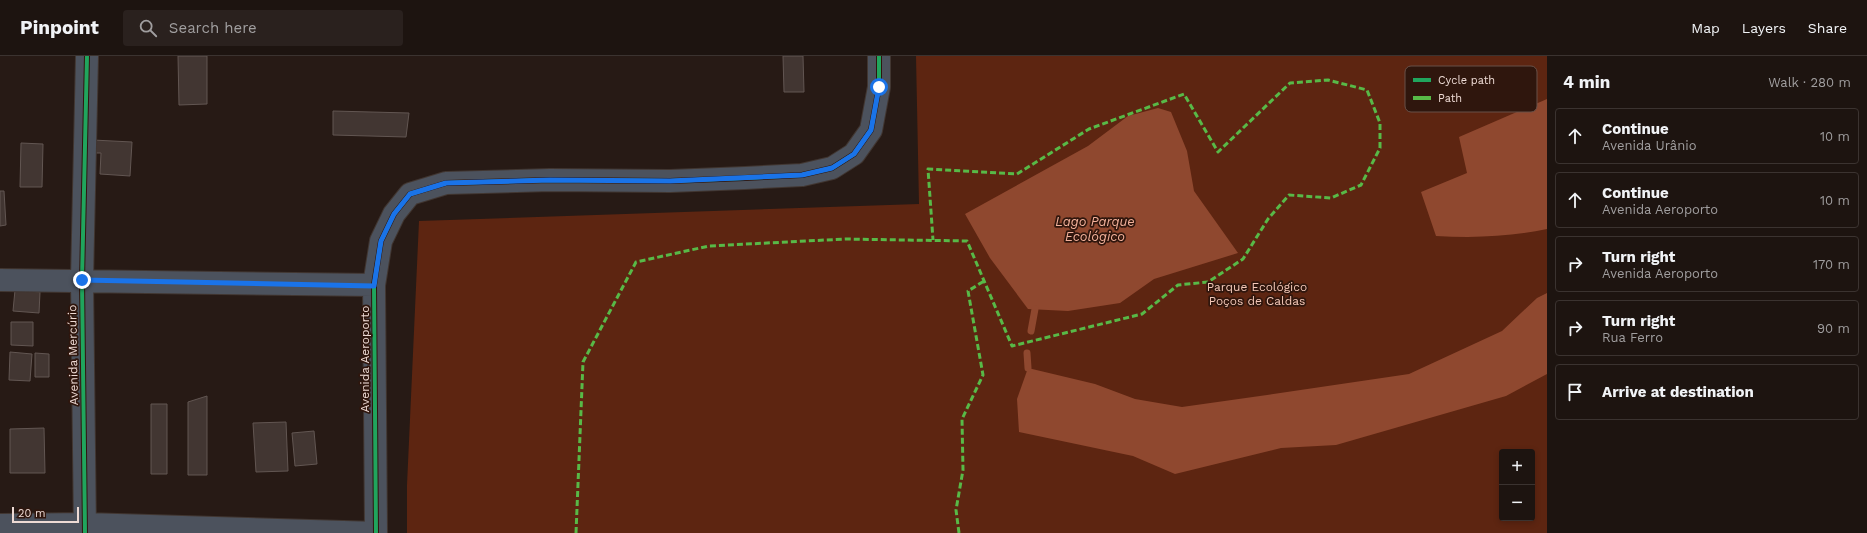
<!DOCTYPE html>
<html lang="en">
<head>
<meta charset="utf-8">
<style>
  :root { --surface:#1d1410; --page:#2a211e; --text:#f1f3f6; --muted:#a09e9f; --line:#3b3330 }
  body { margin:0; font-family:"Work Sans",sans-serif; background:var(--page); color:var(--text) }
  .controls { position:absolute; right:12px; bottom:12px; display:grid; overflow:hidden; border-radius:4px; box-shadow:0 2px 6px #0003 }
  .controls button { width:36px; height:36px; display:grid; place-items:center; padding:0; border:0; border-bottom:1px solid var(--line); background:var(--surface); color:var(--text); font:20px sans-serif }
  .scale { position:absolute; left:12px; bottom:10px; width:67px; box-sizing:border-box; padding-left:4px; border:2px solid #eddad4; border-top:0; font-size:11px; line-height:14px; white-space:nowrap; color:#eddad4; -webkit-text-stroke:3px #2f160d; paint-order:stroke }
  .stop { position:absolute; width:12px; height:12px; margin:-9px; border:3px solid #1a73e8; border-radius:50%; background:#fff }
  .stop.end { background:#1a73e8; border-color:#fff; box-shadow:0 1px 4px #0008 }
  .list { margin:0; padding:0; list-style:none }
  h2 { display:flex; justify-content:space-between; align-items:center; height:52px; margin:0; padding:0 16px; font-size:17px }
  h2 small { font-size:13px; font-weight:400; color:var(--muted) }
  .list li { display:grid; grid-template-columns:26px 1fr auto; gap:12px; align-items:center; box-sizing:border-box; height:56px; margin:0 8px 8px; padding:0 8px; border:1px solid var(--line); border-radius:4px }
  .list b { display:block; font-size:15px; white-space:nowrap }
  .list p { margin:0; font-size:13px; white-space:nowrap; color:var(--muted) }
  .list em { font-size:13px; font-style:normal; color:var(--muted) }
  .icon { flex:none; width:22px; height:22px; fill:none; stroke:currentColor; stroke-width:2; stroke-linecap:round; stroke-linejoin:round }
  .map { position:relative; flex:none; width:1547px; height:477px; overflow:hidden }
  header { display:flex; align-items:center; gap:24px; box-sizing:border-box; height:56px; padding:0 20px; background:var(--surface); border-bottom:1px solid var(--line) }
  header strong { font-size:19px }
  nav { display:flex; gap:22px; margin-inline-start:auto; font-size:14px }
  .search { width:280px; height:36px; background:var(--page); display:flex; align-items:center; gap:10px; box-sizing:border-box; padding:0 14px; border-radius:4px; color:var(--muted); font-size:15px }
  main { display:flex }
  aside { flex:1; background:var(--surface) }
  .map>svg:first-child { display:block }
</style>
</head>
<body>
<header>
<strong>Pinpoint</strong>
<div class="search"><svg class="icon" aria-label="search" viewBox="0 0 24 24"><circle cx="10" cy="10" r="6"/><path d="M15 15l6 6"/></svg>Search here</div>
<nav><a>Map</a><a>Layers</a><a>Share</a></nav>
</header>
<main>
<div class="map">
<svg width="1547" height="477" viewBox="0 0 1547 477">
  <rect width="100%" height="100%" fill="#271a15"/>
  <path fill="#5d2511" fill-rule="evenodd" d="M 916,0 L 1547,0 L 1547,477 L 407,477 L 407,429 L 419,165 L 919,148 ZM 1502,396 L 1532,396 L 1532,462 L 1502,462 Z"/>
  <path fill="#8f482f" d="M 1547,43 L 1547,173 C 1510,181 1474,182 1436,180 L 1421,136 L 1467,117 L 1459,81 Z
    M 1158,52 L 1171,56 L 1187,95 L 1194,135 L 1238,197 L 1154,223 L 1120,247 L 1068,255 L 1028,253 L 990,202 L 965,158 L 1088,90 L 1128,60 Z
    M 1547,237 L 1547,318 L 1506,340 L 1336,389 L 1281,392 L 1175,418 L 1133,400 L 1019,376 L 1017,343 L 1028,312 L 1095,328 L 1135,343 L 1182,351 L 1267,339 L 1409,318 L 1502,275 L 1537,242 Z"/>
  <g fill="none" stroke-linecap="round" stroke-linejoin="round">
    <path stroke="#8f482f" stroke-width="7" d="M 1031,275 L 1035,253
      M 1027,297 L 1028,312"/>
  </g>
  <path fill="#423632" stroke="#625652" d="M 178,0 L 207,0 L 207,48 L 179,49 Z
    M 783,0 L 803,0 L 804,36 L 784,36 Z
    M 333,55 L 409,57 L 406,81 L 333,79 Z
    M 93,84 L 132,86 L 130,120 L 100,118 L 101,97 L 93,97 Z
    M 21,87 L 43,88 L 42,131 L 20,131 Z
    M 0,135 L 4,135 L 6,169 L 0,170 Z
    M 15,234 L 40,236 L 39,257 L 13,255 Z
    M 11,266 L 33,266 L 33,290 L 11,289 Z
    M 10,296 L 32,298 L 30,325 L 9,324 Z
    M 35,297 L 49,298 L 49,321 L 35,321 Z
    M 207,340 L 207,419 L 188,419 L 188,346 Z
    M 151,348 L 167,348 L 167,418 L 151,418 Z
    M 286,366 L 288,415 L 256,416 L 253,367 Z
    M 44,372 L 45,417 L 10,417 L 10,373 Z
    M 314,375 L 317,408 L 295,410 L 292,377 Z"/>
  <g fill="none" stroke-linecap="round" stroke-linejoin="round">
    <defs>
      <path id="minor" d="M 0,224 L 374,229
        M 0,469 L 85,468 L 376,477
        M 85,477 L 82,224 L 87,0
        M 376,477 L 374,229 L 381,185 L 394,158 L 410,138 L 446,127 L 550,124 L 670,125 L 745,122 L 802,119 L 832,112 L 854,98 L 871,74 L 879,31 L 879,0"/>
    </defs>
    <use href="#minor" stroke="#413631" stroke-width="24"/>
    <use href="#minor" stroke="#4c525d" stroke-width="22"/>
    <path stroke="#58b947" stroke-width="3" stroke-dasharray="6 3" stroke-linecap="butt" d="M 576,477 L 583,306 L 636,206 L 709,190 L 845,183 L 967,185 L 1012,290 L 1142,258 L 1178,229 L 1208,226 L 1243,203 L 1268,163 L 1289,139 L 1331,142 L 1361,129 L 1380,92 L 1380,67 L 1367,34 L 1328,24 L 1290,27 L 1218,96 L 1184,38 L 1089,73 L 1017,118 L 928,113 L 933,184
      M 959,477 L 956,454 L 963,414 L 962,363 L 983,319 L 968,235 L 984,225"/>
    <defs>
      <path id="cycleway" d="M 85,477 L 82,224 L 87,0
        M 376,477 L 374,229 L 381,185 L 394,158 L 410,138 L 446,127 L 550,124 L 670,125 L 745,122 L 802,119 L 832,112 L 854,98 L 871,74 L 879,31 L 879,0"/>
    </defs>
    <use href="#cycleway" stroke="#2f160d" stroke-width="6"/>
    <use href="#cycleway" stroke="#20a55d" stroke-width="4"/>
  </g>
  <g fill="none" stroke-linecap="round" stroke-linejoin="round">
    <path stroke="#1a73e8" stroke-width="5" d="M 82,224 L 374,230 L 381,185 L 394,158 L 410,138 L 446,127 L 550,124 L 670,125 L 802,119 L 832,112 L 854,98 L 871,74 L 879,31"/>
  </g>
  <g text-anchor="middle" stroke-width="3.5" stroke-linejoin="round" paint-order="stroke">
    <g font-size="12" fill="#f5c8b8" stroke="#2f160d">
      <text x="1257" y="235">Parque Ecológico<tspan x="1257" dy="14">Poços de Caldas</tspan></text>
    </g>
    <g font-size="12" fill="#eddad4" stroke="#2f160d">
      <text transform="translate(73 299) rotate(-91)" y="4">Avenida Mercúrio</text>
      <text transform="translate(365 303) rotate(-90)" y="4">Avenida Aeroporto</text>
    </g>
    <g font-size="13" font-style="italic" fill="#f4b29b" stroke="#2f160d">
      <text x="1095" y="170">Lago Parque<tspan x="1095" dy="15">Ecológico</tspan></text>
    </g>
  </g>
  <rect x="1405" y="10" width="132" height="46" rx="6" fill="#2f160d" stroke="#685149" stroke-width="1"/>
  <rect x="1413" y="22" width="18" height="4" fill="#20a55d"/>
  <rect x="1413" y="40" width="18" height="4" fill="#58b947"/>
  <g font-size="11" fill="#eddad4">
    <text x="1438" y="28">Cycle path</text>
    <text x="1438" y="46">Path</text>
  </g>
</svg>
<div class="controls">
<button>+</button>
<button>−</button>
</div>
<div class="scale">20 m</div>
<div class="stop" style="left:879px;top:31px"></div>
<div class="stop end" style="left:82px;top:224px"></div>
</div>
<aside>
<h2>4 min<small>Walk · 280 m</small></h2>
<ul class="list">
<li><svg class="icon" aria-label="ahead" viewBox="0 0 24 24"><path d="M12 20V5M6 11l6-6 6 6"/></svg><div><b>Continue</b><p>Avenida Urânio</p></div><em>10 m</em></li>
<li><svg class="icon" aria-label="ahead" viewBox="0 0 24 24"><path d="M12 20V5M6 11l6-6 6 6"/></svg><div><b>Continue</b><p>Avenida Aeroporto</p></div><em>10 m</em></li>
<li><svg class="icon" aria-label="right" viewBox="0 0 24 24"><path d="M7 20v-9h11M14 6l5 5-5 5"/></svg><div><b>Turn right</b><p>Avenida Aeroporto</p></div><em>170 m</em></li>
<li><svg class="icon" aria-label="right" viewBox="0 0 24 24"><path d="M7 20v-9h11M14 6l5 5-5 5"/></svg><div><b>Turn right</b><p>Rua Ferro</p></div><em>90 m</em></li>
<li><svg class="icon" aria-label="arrive" viewBox="0 0 24 24"><path d="M6 21V4h12l-3 4 3 4H6"/></svg><div><b>Arrive at destination</b></div></li>
</ul>
</aside>
</main>
</body>
</html>
